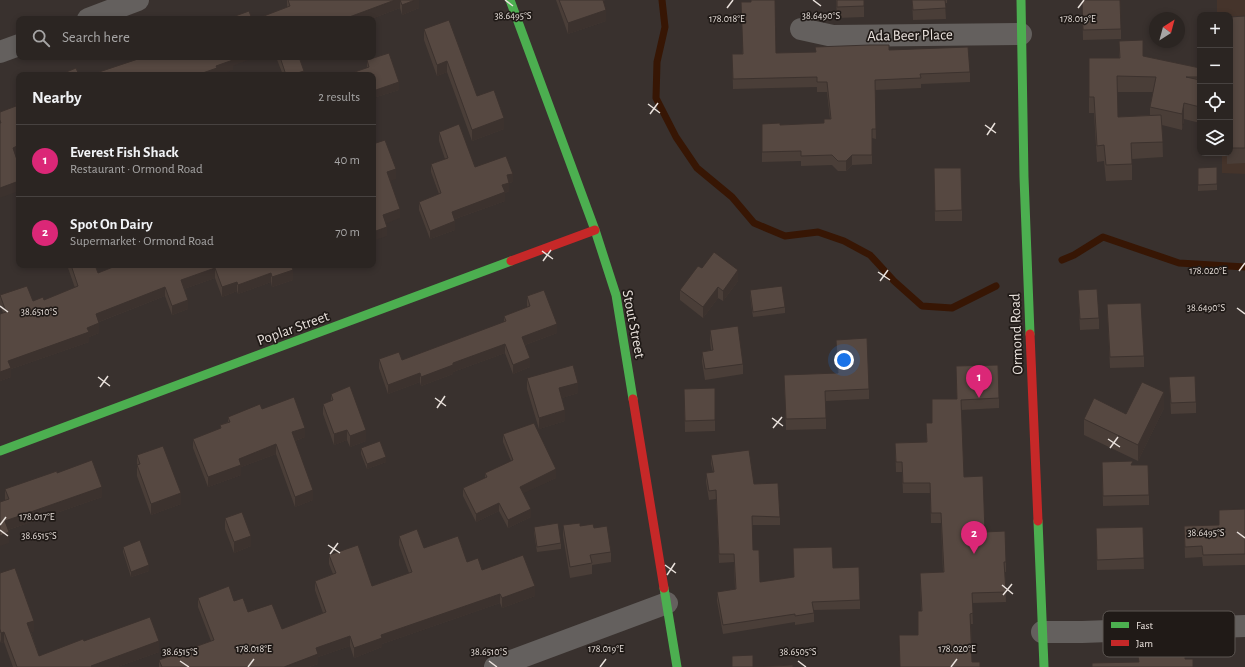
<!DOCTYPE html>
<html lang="en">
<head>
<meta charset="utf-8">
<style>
  :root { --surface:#2b2522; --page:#37312f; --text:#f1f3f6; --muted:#a6a5a5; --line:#474240; --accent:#db2777 }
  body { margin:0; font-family:"Alegreya Sans",sans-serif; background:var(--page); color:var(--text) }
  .controls { position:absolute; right:12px; top:12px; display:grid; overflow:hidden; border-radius:8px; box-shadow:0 2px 6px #0003 }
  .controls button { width:36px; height:36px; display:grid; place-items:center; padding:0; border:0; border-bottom:1px solid var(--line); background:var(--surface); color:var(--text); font:20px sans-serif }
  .compass { position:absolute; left:1149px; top:12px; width:36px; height:36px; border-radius:50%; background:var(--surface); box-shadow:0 2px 6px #0003; rotate:36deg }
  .you { position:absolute; left:844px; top:360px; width:14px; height:14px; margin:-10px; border:3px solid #fff; border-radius:50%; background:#1a73e8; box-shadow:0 0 0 6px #1a73e833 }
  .badge { display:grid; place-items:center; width:26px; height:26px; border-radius:50%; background:var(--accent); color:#fff; font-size:13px; font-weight:700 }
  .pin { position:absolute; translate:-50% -33px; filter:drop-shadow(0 1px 2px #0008) }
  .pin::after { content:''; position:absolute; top:21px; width:14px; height:12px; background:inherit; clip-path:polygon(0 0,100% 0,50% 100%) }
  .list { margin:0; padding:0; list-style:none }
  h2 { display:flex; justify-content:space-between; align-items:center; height:52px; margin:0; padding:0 16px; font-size:17px }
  h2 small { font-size:13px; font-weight:400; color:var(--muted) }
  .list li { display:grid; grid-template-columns:26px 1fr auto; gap:12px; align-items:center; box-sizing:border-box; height:72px; padding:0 16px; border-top:1px solid var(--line) }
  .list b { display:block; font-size:15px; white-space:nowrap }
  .list p { margin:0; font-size:13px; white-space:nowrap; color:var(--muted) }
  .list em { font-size:13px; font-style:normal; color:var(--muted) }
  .icon { flex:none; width:22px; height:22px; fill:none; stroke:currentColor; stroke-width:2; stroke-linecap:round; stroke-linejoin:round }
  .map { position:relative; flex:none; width:1245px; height:667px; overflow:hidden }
  .search { position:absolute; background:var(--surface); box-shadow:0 2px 6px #0003; left:16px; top:16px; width:360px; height:44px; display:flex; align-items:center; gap:10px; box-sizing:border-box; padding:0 14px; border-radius:8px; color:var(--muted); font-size:15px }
  .panel { position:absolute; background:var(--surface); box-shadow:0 2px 6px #0003; left:16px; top:72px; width:360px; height:196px; border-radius:8px }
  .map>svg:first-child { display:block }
</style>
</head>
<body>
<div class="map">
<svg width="1245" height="667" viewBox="0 0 1245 667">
  <rect width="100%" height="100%" fill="#39312e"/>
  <path fill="#45342b" d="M 1217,0 L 1245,0 L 1245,174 L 1222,173 L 1222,153 L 1230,153 L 1230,15 L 1217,15 Z"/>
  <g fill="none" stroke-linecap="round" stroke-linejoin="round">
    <path stroke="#371604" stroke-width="7" d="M 662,0 L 665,27 L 657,62 L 656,98 L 676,137 L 697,168 L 732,197 L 754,223 L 785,236 L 818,232 L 844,241 L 870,255 L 894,281 L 922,306 L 952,308 L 996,286
      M 1062,260 L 1074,255 L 1103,237 L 1179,263 L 1245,267"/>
    <path stroke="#64605e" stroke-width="22" d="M 88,19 L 138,0
      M 801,29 L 833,36 L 1021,34
      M 0,52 L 19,45
      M 1042,632 L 1082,632 L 1245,626
      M 495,667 L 667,603"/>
    <path stroke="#4caf50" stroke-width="9" d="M 510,0 L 595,230 L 616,295 L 633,399
      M 1021,0 L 1024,177 L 1030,334
      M 0,451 L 511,261
      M 1038,521 L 1044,667
      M 664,588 L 677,667"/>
    <path stroke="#c62828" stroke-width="9" d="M 511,261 L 595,230
      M 1030,334 L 1038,521
      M 633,399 L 664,588"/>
  </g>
  <path fill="#4a3e38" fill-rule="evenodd" d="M 287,0 L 419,0 L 419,8 L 402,15 L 400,8 L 371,19 L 256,19 L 287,8 Z
    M 556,0 L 605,0 L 603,1 L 606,21 L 568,34 Z
    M 836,0 L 864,0 L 864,17 L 837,18 Z
    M 912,0 L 947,0 L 947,3 L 945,3 L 946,19 L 913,20 Z
    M 1082,0 L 1121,29 L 1121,39 L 1083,40 Z
    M 751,2 L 776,53 L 889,50 L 970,72 L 970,82 L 921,84 L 921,88 L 875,90 L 876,139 L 872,138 L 872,164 L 852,165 L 846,171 L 838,171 L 832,165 L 801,166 L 801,161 L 762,162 L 762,124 L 780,125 L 824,123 L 830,119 L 827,92 L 817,92 L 817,87 L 733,89 L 732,54 L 742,54 Z
    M 1245,16 L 1245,163 L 1227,164 L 1227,153 L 1230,153 L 1230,17 Z
    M 424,29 L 477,96 L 504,129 L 472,141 L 447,72 L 437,76 L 424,40 Z
    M 1119,41 L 1143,56 L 1200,68 L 1200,123 L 1184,119 L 1182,130 L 1162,125 L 1163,157 L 1132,159 L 1132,180 L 1106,181 L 1104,161 L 1097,162 L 1094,113 L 1089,113 L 1089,58 L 1119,58 ZM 1117,92 L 1153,92 L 1150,107 L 1150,115 L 1118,117 Z
    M 276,57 L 299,57 L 304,75 L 283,75 Z
    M 367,60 L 399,90 L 373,98 L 373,75 L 367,68 Z
    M 439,132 L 475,167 L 513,182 L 509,183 L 509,191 L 505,193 L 505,201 L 455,219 L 455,230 L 430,239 L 419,210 L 419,202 L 439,194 L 431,172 L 431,164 L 445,159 L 439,141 Z
    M 934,168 L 962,210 L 962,221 L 935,221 Z
    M 1198,174 L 1217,184 L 1217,190 L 1198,191 Z
    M 67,265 L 95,265 L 98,273 L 118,265 L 292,267 L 293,280 L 272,287 L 271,282 L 238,294 L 237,291 L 222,297 L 215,278 L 184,289 L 188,309 L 172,315 L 165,296 L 99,322 L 99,333 L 89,337 L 89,342 L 11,369 L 11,377 L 0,381 L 0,314 L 3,313 L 0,305 L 0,295 L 33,301 L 44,300 L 75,288 Z
    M 702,268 L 738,281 L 723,301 L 718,298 L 703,318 L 680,300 L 680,290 Z
    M 750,290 L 785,307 L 785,313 L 753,317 L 750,296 Z
    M 1078,290 L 1099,318 L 1099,329 L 1080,330 Z
    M 527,296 L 557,333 L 525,345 L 530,367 L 513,374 L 505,353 L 453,372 L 453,374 L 421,386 L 420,382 L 388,394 L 379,368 L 379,359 L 402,360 L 504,322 L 504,316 L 527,307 Z
    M 1107,304 L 1144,356 L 1144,367 L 1110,368 Z
    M 710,330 L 743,364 L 743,374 L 705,380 L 702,362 L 702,352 L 711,350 L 710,341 Z
    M 836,340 L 869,389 L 869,399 L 826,401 L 826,429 L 786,430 L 784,375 L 838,373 Z
    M 956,366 L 999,398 L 999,408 L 961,410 L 964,477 L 985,532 L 1006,562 L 1006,572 L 1005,572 L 1006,602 L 972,603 L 973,624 L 971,624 L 972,662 L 980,667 L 918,635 L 918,611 L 921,611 L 920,573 L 943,572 L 941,523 L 931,523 L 930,493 L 903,493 L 902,472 L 896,472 L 895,443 L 926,442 L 932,423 L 957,399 Z
    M 1169,377 L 1196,402 L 1196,413 L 1171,414 Z
    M 527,378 L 578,393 L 562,398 L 565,421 L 539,429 L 527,389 Z
    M 715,388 L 715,431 L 685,432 L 684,389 Z
    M 331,394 L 366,441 L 350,447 L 347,440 L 334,445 L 323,414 L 323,404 L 331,401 Z
    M 1164,408 L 1138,461 L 1084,435 L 1084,419 L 1126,414 Z
    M 262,409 L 305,437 L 295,441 L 313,500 L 295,507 L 276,454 L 241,467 L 241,475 L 208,487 L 193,448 L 193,439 L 220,429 L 220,425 L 228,422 L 228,417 Z
    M 503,434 L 556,478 L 523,493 L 531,517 L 508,528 L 499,511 L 476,522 L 463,496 L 463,488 L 485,478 L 485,473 L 511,461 L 503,442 Z
    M 361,448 L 386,462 L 367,469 L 361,454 Z
    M 137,455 L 181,504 L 151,515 L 137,476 Z
    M 711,455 L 754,484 L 780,517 L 780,525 L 752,525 L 753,550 L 760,582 L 794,577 L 793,548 L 833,568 L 860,600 L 860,609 L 814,610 L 814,622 L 795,625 L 795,622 L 723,634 L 717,601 L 717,592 L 735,589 L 734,562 L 719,563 L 716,499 L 709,500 L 706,482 L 706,473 L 713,472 L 711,464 Z
    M 1133,465 L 1149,495 L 1149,505 L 1103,506 L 1102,472 Z
    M 57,473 L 102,497 L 8,530 L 9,543 L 5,500 L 5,489 Z
    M 1245,509 L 1245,565 L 1203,566 L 1202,557 L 1185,558 L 1184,526 L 1219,525 Z
    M 225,518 L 251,546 L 234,553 L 225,529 Z
    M 563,525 L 594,528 L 611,552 L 611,562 L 592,565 L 592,574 L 570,578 L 563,536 Z
    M 534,527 L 561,543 L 561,549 L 537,552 L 534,533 Z
    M 1143,527 L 1144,569 L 1097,570 L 1096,528 Z
    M 399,536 L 424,548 L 467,562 L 535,596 L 502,608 L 500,603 L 382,644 L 382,647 L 354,658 L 350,646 L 318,657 L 318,664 L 309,667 L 159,667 L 159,660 L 211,641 L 198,607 L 198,598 L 234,601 L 248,612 L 282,629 L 323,613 L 315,590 L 315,581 L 333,574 L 329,564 L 329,555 L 372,586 L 409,573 L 399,545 Z
    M 123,547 L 149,571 L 131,577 L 123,552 Z
    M 0,573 L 34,631 L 31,632 L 39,656 L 84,641 L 159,652 L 117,667 L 13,667 L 4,642 L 1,643 L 0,640 Z"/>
  <path fill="#3c322e" d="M 395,0 L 400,0 L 400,8 L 371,19 L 344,19 Z
    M 415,0 L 419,0 L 419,8 L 402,15 L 402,5 Z
    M 606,10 L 606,21 L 568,34 L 568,23 Z
    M 231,57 L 256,57 L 233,66 L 233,70 L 218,75 L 197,75 L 216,66 Z
    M 447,61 L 447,72 L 437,76 L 437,65 Z
    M 304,71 L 304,75 L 291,75 Z
    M 399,82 L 399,90 L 373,98 L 373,91 Z
    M 1184,103 L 1184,119 L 1182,130 L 1182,114 Z
    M 504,118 L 504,129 L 472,141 L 472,130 Z
    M 19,145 L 19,155 L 13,158 L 13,148 Z
    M 852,155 L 852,165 L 846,171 L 846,161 Z
    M 396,169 L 396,179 L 387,182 L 387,172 Z
    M 513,174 L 513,182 L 509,183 L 509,191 L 505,193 L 505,201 L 452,220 L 452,212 L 502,185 L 507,175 Z
    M 19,181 L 19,191 L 0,198 L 0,188 Z
    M 400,209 L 400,218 L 383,225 L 383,215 Z
    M 455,221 L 455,230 L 430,239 L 430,231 Z
    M 387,227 L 387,236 L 373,241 L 373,232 Z
    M 289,265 L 299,265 L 289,268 Z
    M 215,268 L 215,278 L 181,290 L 181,280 Z
    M 293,270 L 293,280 L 272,287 L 272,277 Z
    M 738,270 L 738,281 L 723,301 L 723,291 Z
    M 271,273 L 271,282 L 238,294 L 238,285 Z
    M 237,282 L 237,291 L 222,297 L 222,287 Z
    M 165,287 L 165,296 L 96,323 L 96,314 Z
    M 718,287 L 718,298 L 703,318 L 703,307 Z
    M 188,300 L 188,309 L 172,315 L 172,306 Z
    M 99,323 L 99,333 L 89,337 L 89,342 L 11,369 L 11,377 L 0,381 L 0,372 L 8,361 Z
    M 557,324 L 557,333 L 522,346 L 522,337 Z
    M 505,344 L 505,353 L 453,372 L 453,374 L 421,386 L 421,377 L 453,363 Z
    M 530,358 L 530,367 L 513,374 L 513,365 Z
    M 420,373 L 420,382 L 388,394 L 388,385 Z
    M 578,383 L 578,393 L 559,399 L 559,388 Z
    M 1164,392 L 1164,408 L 1138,461 L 1138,445 Z
    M 565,410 L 565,421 L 539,429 L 539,418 Z
    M 305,428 L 305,437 L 292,442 L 292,432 Z
    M 347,430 L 347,440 L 334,445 L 334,434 Z
    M 366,430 L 366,441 L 350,447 L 350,436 Z
    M 276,444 L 276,454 L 241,467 L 241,475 L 208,487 L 208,477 L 239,459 Z
    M 386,457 L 386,462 L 367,469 L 367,464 Z
    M 556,469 L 556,478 L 520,495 L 520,487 Z
    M 102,487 L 102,497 L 5,531 L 5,521 Z
    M 313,490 L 313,500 L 295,507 L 295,497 Z
    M 181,493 L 181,504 L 151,515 L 151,504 Z
    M 499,503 L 499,511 L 476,522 L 476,514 Z
    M 531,509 L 531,517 L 508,528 L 508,520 Z
    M 9,532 L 9,543 L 0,546 L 0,536 Z
    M 251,536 L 251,546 L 234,553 L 234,542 Z
    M 149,565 L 149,571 L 131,577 L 131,572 Z
    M 535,586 L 535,596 L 502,608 L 502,598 Z
    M 500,594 L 500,603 L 382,644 L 382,647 L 354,658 L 354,648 L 381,635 Z
    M 34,621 L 34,631 L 27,634 L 27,623 Z
    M 4,632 L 4,642 L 1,643 L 1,633 Z
    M 350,636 L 350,646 L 318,657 L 318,664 L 309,667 L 284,667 L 316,648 Z
    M 159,641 L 159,652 L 117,667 L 91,667 L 91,666 Z"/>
  <path fill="#564841" stroke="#3c322e" d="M 288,0 L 395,0 L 344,19 L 256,19 L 290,6 Z
    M 400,0 L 415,0 L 402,5 Z
    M 559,0 L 603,0 L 606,10 L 568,23 Z
    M 751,0 L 775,0 L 776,53 L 816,52 L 815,47 L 870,45 L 889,45 L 889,50 L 968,47 L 970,72 L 920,74 L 921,78 L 875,80 L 876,129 L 872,129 L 872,155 L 852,155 L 846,161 L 838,161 L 832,155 L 801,156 L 801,151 L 762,152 L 762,124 L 780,123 L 780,125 L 824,123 L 824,119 L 831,119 L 827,82 L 817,82 L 817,77 L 733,79 L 732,54 L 743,54 L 741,2 L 751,2 Z
    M 837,0 L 864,0 L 864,6 L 837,7 Z
    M 912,0 L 945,0 L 946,8 L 913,10 Z
    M 1082,0 L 1120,0 L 1121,29 L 1083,30 Z
    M 249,11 L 252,19 L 227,19 Z
    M 1245,16 L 1245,148 L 1230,148 L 1230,17 Z
    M 449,20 L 477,96 L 494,90 L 504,118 L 472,130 L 447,61 L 437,65 L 424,29 Z
    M 1143,40 L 1143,56 L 1200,68 L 1200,77 L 1186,77 L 1200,80 L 1200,107 L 1184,103 L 1182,114 L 1150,107 L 1156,77 L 1117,76 L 1118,117 L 1161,115 L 1163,142 L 1131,143 L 1132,164 L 1106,165 L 1104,145 L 1097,146 L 1094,97 L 1089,97 L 1089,58 L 1120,58 L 1119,41 Z
    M 389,53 L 399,82 L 373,91 L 373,75 L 346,75 L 369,67 L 367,60 Z
    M 137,57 L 232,57 L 233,60 L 216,66 L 217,68 L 197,75 L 90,75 L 138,59 Z
    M 280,57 L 299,57 L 304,71 L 291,75 L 286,75 Z
    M 76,68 L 79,75 L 59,75 Z
    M 19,102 L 19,145 L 13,148 L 19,166 L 19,181 L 0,188 L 0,123 L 1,123 L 0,120 L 0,112 L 16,106 L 15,104 Z
    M 459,124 L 475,167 L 506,156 L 513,174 L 507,175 L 509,183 L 502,185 L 505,192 L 452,212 L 455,221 L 430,231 L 419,202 L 441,193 L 431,164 L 448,158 L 439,132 Z
    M 385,140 L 396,169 L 387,172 L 400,209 L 383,215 L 387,227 L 373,232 L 373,144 Z
    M 1217,167 L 1217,184 L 1198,185 L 1198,168 Z
    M 934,168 L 961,168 L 962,210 L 935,211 Z
    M 714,252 L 738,270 L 723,291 L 718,287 L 703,307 L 680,290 L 698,266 L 702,268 Z
    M 71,265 L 95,265 L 98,273 L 118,265 L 291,265 L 293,270 L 272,277 L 271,273 L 238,285 L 237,282 L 222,287 L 215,268 L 181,280 L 188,300 L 172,306 L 165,287 L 96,314 L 99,323 L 87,328 L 89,332 L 8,361 L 11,368 L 0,372 L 0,314 L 6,312 L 0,295 L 27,286 L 33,301 L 43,297 L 44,300 L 78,286 Z
    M 782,286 L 785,307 L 753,312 L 750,290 Z
    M 1097,289 L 1099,318 L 1080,319 L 1078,290 Z
    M 544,290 L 557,324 L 522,337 L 530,358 L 513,365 L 505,344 L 453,363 L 453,365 L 421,377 L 420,373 L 388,385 L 379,359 L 399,352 L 402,360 L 506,321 L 504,316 L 530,306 L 527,296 Z
    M 1141,303 L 1144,356 L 1110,357 L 1107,304 Z
    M 738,326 L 743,364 L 705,369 L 702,352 L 713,350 L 710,330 Z
    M 867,338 L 869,389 L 825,391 L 826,418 L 786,419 L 784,375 L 838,373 L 836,340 Z
    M 573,365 L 578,383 L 559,388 L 565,410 L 539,418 L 527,378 Z
    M 998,365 L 999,398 L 961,400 L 964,477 L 983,476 L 985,532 L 1005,531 L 1006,562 L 1004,562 L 1006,592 L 972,593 L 973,613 L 970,614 L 972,662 L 980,662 L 980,667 L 900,667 L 899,635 L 918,635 L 918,611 L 922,611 L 920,573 L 944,572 L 941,513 L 931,513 L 930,483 L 903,483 L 902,462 L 896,462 L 895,443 L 927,442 L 926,423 L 932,423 L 932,399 L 957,399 L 956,366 Z
    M 1195,376 L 1196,402 L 1171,403 L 1169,377 Z
    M 1142,382 L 1164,392 L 1138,445 L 1084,419 L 1094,398 L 1126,414 Z
    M 350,386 L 366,430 L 350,436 L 347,430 L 334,434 L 323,404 L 333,400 L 331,394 Z
    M 715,388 L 715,420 L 685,421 L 684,389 Z
    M 294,397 L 305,428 L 292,432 L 313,490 L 295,497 L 276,444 L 239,459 L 241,465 L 208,477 L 193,439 L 221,428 L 220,425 L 230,422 L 228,417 L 260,404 L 262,409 Z
    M 534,423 L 556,469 L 520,487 L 531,509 L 508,520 L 499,503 L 476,514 L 463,488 L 487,477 L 485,473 L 513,460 L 503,434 Z
    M 380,441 L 386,457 L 367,464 L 361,448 Z
    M 163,446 L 181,493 L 151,504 L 137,465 L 140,464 L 137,455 Z
    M 749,450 L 754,484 L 778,483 L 780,517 L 752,516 L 753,550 L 759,550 L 760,582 L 794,577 L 793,548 L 832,547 L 833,568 L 859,567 L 860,600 L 812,602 L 814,613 L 795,616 L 795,614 L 723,625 L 717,592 L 736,589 L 734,554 L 719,554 L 716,490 L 709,491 L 706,473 L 714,472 L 711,455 Z
    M 92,460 L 102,487 L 5,521 L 9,532 L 0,536 L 0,502 L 9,499 L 5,489 L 57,471 L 57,473 Z
    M 1133,461 L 1131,465 L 1148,465 L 1149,495 L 1103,496 L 1102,462 Z
    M 1245,509 L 1245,554 L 1203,555 L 1202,546 L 1185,547 L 1184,526 L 1219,525 L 1219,510 Z
    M 242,512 L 251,536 L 234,542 L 225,518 Z
    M 558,523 L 561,543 L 537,547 L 534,527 Z
    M 580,523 L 580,526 L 593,524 L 594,528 L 607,526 L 611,552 L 590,555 L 592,563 L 570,567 L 563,525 Z
    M 1143,527 L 1144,558 L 1097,560 L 1096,528 Z
    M 417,529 L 424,548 L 458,536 L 467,562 L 478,558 L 482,570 L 523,555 L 535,586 L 502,598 L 500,594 L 381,635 L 382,638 L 354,648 L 350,636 L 316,648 L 318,654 L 284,667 L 162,667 L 159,660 L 214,640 L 198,598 L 229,586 L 234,601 L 243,598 L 248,612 L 272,604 L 282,629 L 326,612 L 315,581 L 336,573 L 329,555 L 358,545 L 372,586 L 412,572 L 399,536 Z
    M 140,540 L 149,565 L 131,572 L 123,547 Z
    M 15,568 L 34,621 L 27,623 L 39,656 L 83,639 L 84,641 L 150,617 L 159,641 L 91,666 L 92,667 L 17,667 L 4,632 L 1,633 L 0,629 L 0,573 Z
    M 1157,647 L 1185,647 L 1185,659 L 1193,659 L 1193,667 L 1092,667 L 1092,663 L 1139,662 L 1138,656 L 1158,655 Z
    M 753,655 L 753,667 L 793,665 L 793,667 L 732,667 L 732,656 Z"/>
  <path fill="none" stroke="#e9e1dc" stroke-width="1.5" d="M 505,0 L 513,6M 813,0 L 821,6M 727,8 L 733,0M 1078,8 L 1084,0M 648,104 L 660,113M 650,114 L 658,103M 985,125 L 996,133M 987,135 L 995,123M 542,251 L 553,259M 543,261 L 551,250M 1239,271 L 1245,263M 878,272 L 890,280M 880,281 L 888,270M 0,306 L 8,312M 1237,308 L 1245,314M 98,377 L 110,386M 100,387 L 108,376M 435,398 L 446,406M 437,408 L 445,396M 772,418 L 783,426M 773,428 L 782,417M 1108,439 L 1120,447M 1110,448 L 1118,437M 0,525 L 6,517M 0,530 L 8,536M 1237,532 L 1245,538M 328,545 L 340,553M 330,554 L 338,543M 665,565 L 676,573M 667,575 L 675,563M 1002,585 L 1013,594M 1003,595 L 1012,584M 180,661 L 189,667M 489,661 L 497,667M 798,661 L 806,667M 248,667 L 254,659M 600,667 L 606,659M 951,667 L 957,659"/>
  <g text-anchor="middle" stroke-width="3.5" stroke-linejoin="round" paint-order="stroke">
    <g font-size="15" fill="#e9e1dc" stroke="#201a17">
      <text transform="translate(910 35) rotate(-1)" y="5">Ada Beer Place</text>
      <text transform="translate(634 324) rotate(79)" y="5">Stout Street</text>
      <text transform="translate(293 328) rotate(-20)" y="5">Poplar Street</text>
      <text transform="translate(1016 334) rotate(-92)" y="5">Ormond Road</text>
    </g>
  </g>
  <rect x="1103" y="611" width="132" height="46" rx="6" fill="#201a17" stroke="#5c5652" stroke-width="1"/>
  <rect x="1111" y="622" width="18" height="6" fill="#4caf50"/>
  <rect x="1111" y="640" width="18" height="6" fill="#c62828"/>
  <g font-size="11" fill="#e9e1dc">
    <text x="1136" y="629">Fast</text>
    <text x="1136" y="647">Jam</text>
  </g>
  <g font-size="10" text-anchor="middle" fill="#e9e1dc" stroke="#201a17" stroke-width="3.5" stroke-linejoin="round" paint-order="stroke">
    <text x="513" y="19">38.6495°S</text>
    <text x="821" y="19">38.6490°S</text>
    <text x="727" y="22">178.018°E</text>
    <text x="1078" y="22">178.019°E</text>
    <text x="1208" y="274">178.020°E</text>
    <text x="1206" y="311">38.6490°S</text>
    <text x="39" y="315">38.6510°S</text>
    <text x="37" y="520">178.017°E</text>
    <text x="1206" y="536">38.6495°S</text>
    <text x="39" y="539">38.6515°S</text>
    <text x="254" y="652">178.018°E</text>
    <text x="606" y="652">178.019°E</text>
    <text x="957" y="652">178.020°E</text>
    <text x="180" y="655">38.6515°S</text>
    <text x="489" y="655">38.6510°S</text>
    <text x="798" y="655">38.6505°S</text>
  </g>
</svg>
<div class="controls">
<button>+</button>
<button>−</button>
<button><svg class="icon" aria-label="locate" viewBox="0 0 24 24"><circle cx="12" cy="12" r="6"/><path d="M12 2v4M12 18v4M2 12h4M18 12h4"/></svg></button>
<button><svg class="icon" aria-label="layers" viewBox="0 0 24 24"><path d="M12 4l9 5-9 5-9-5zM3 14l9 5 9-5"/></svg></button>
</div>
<svg class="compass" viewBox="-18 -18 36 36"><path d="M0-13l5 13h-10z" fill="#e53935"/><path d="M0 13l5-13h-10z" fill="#a6a5a5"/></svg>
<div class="you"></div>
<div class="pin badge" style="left:979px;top:398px">1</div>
<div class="pin badge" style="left:974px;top:554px">2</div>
<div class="search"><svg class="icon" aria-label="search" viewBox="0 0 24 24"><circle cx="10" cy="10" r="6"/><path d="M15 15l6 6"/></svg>Search here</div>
<section class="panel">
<h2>Nearby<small>2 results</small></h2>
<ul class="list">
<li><span class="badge">1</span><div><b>Everest Fish Shack</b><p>Restaurant · Ormond Road</p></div><em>40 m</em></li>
<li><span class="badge">2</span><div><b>Spot On Dairy</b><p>Supermarket · Ormond Road</p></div><em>70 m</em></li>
</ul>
</section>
</div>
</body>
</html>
